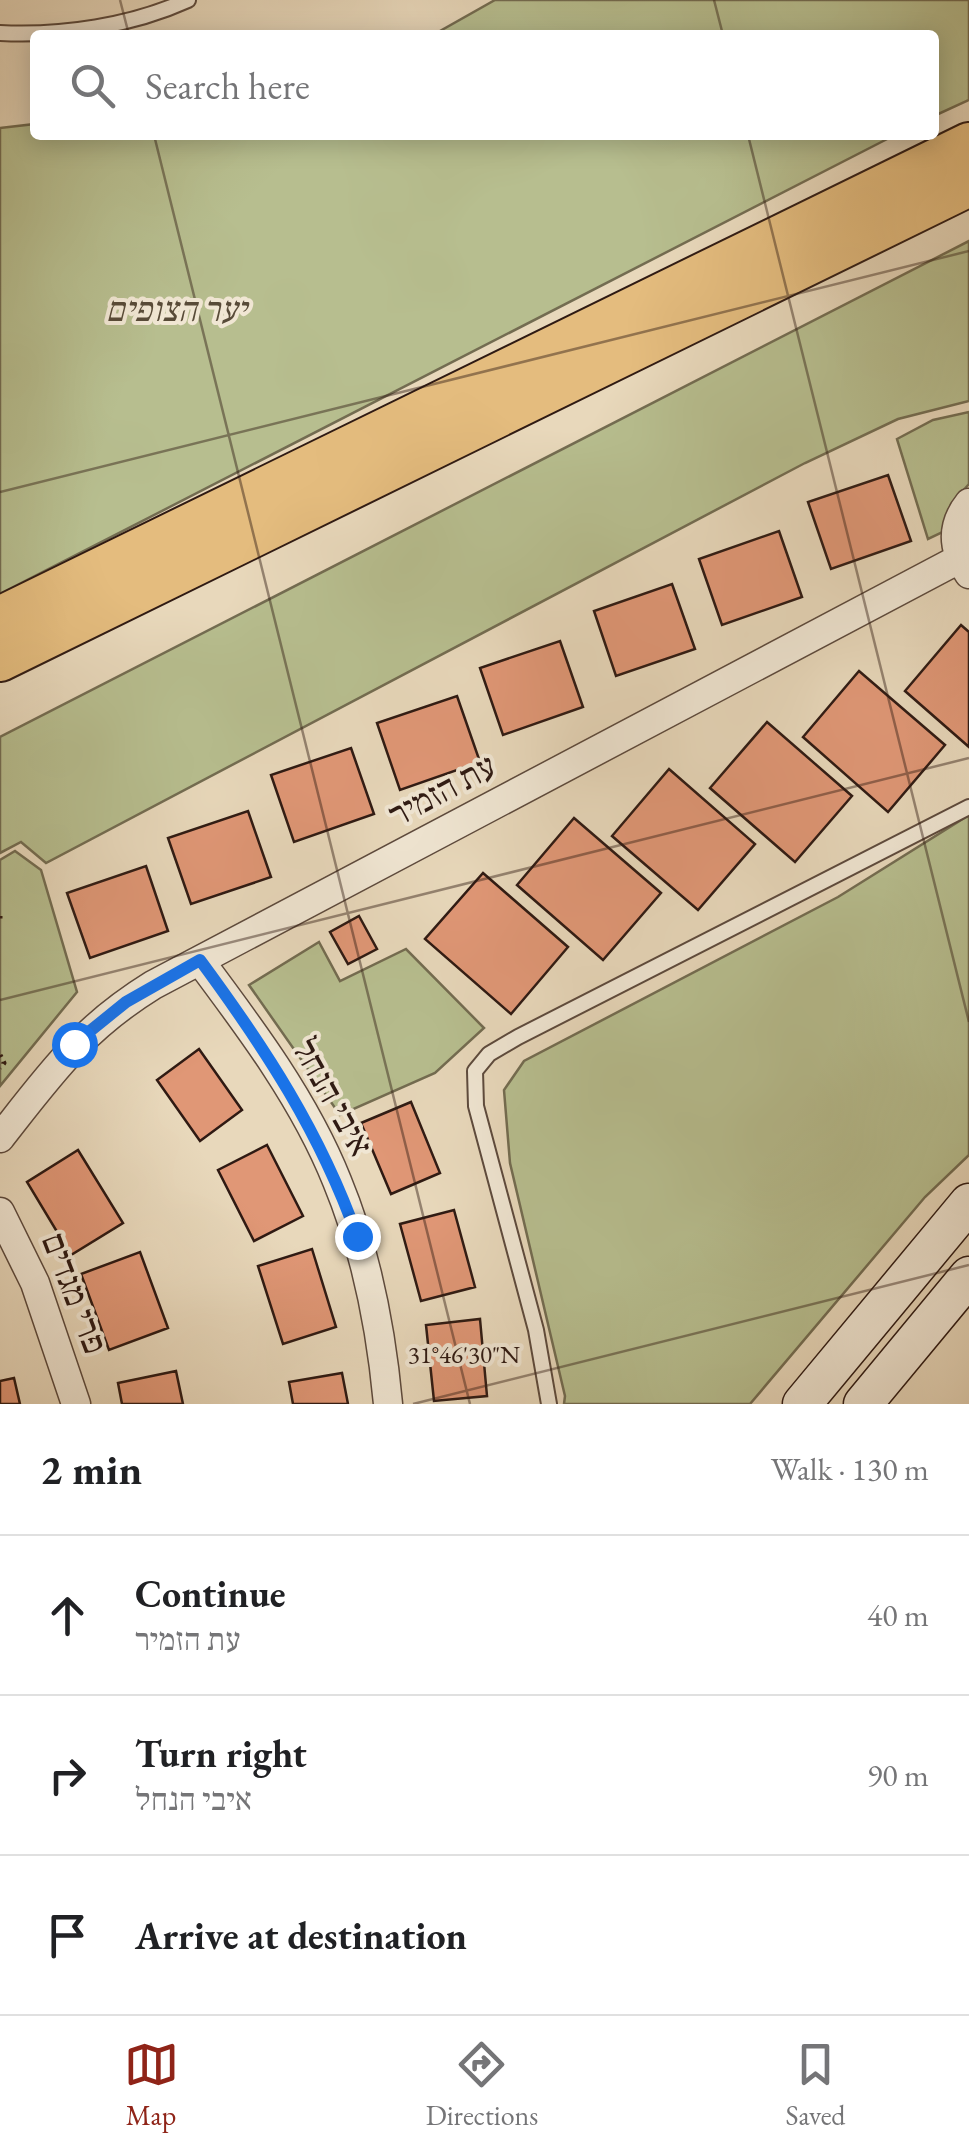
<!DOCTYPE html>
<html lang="en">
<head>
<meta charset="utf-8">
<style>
  :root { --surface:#fff; --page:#f6f6f6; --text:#202124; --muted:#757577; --line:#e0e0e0; --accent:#8f2418 }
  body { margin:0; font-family:"EB Garamond","Frank Ruhl Libre",serif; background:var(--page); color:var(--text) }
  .stop { position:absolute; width:30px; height:30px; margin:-22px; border:8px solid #1a73e8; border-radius:50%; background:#fff }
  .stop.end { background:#1a73e8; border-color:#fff; box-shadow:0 2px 10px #0008 }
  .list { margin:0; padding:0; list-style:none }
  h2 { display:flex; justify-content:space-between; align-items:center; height:130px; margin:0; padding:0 40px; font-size:42px }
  h2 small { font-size:32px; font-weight:400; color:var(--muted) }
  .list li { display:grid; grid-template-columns:65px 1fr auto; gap:30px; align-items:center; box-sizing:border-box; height:160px; padding:0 40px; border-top:2px solid var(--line) }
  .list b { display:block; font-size:38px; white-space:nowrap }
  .list p { margin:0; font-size:32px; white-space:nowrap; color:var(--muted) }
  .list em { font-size:32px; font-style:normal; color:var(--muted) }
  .icon { flex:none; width:55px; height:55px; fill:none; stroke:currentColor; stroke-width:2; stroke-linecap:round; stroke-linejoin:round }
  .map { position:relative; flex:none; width:969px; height:1404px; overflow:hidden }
  .search { position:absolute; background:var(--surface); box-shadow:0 5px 25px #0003; left:30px; right:30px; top:30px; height:110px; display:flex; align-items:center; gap:25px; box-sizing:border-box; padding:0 35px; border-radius:10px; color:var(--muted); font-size:38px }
  .sheet { height:610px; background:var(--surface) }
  nav { display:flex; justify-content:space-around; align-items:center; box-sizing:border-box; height:140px; border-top:2px solid var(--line); background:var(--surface); font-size:28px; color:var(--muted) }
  nav a { display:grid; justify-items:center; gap:5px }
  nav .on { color:var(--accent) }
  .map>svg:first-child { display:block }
</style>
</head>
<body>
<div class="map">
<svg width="969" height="1404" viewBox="0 0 969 1404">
  <rect width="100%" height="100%" fill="#e8d8bb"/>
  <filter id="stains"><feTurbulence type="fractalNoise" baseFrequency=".002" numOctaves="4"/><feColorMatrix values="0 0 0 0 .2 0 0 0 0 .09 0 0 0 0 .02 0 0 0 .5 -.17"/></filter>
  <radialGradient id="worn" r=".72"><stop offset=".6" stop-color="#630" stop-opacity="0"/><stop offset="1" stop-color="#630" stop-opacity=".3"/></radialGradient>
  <path fill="#b7be8f" stroke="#736c51" stroke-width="2.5" d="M 495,0 L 969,0 L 969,100 L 934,116 L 934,35 L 433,35 Z
    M 35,124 L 35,135 L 895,135 L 0,594 L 0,128 Z
    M 969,241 L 969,401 L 898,419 L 805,463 L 46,863 L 21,842 L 0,853 L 0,737 Z
    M 969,412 L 969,484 L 951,504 L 945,531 L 928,539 L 897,439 L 933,420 Z
    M 969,815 L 969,1155 L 925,1197 L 750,1404 L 564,1404 L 565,1396 L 510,1163 L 504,1090 L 524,1061 L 838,897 Z
    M 15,851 L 41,870 L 77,992 L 0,1086 L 0,860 Z
    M 319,942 L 340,981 L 406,949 L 484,1028 L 435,1073 L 340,1115 L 249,985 Z"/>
  <path fill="#e09776" stroke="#2f1a13" stroke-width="2.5" d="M 888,475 L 911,541 L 831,569 L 808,502 Z
    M 779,531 L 802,597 L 722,625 L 699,559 Z
    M 672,584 L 695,649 L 616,676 L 594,611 Z
    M 961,625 L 969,632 L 969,747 L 905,691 Z
    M 560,641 L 583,707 L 503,735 L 480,668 Z
    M 859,671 L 945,745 L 888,812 L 803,737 Z
    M 457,696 L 480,762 L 400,790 L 377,723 Z
    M 767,722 L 852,796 L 795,862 L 710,788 Z
    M 351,748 L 374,814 L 294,842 L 271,775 Z
    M 669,769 L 755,844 L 698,910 L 612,836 Z
    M 248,811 L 271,877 L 191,904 L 168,838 Z
    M 574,818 L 661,893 L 603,960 L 517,885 Z
    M 146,866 L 168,931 L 90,958 L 67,893 Z
    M 483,873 L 568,947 L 511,1014 L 425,939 Z
    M 359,916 L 377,949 L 348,964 L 330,932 Z
    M 199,1049 L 242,1110 L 200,1141 L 157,1080 Z
    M 411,1102 L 440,1173 L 391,1194 L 361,1123 Z
    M 267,1145 L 303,1216 L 254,1241 L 218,1170 Z
    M 78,1150 L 123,1223 L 71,1255 L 27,1182 Z
    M 454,1210 L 475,1287 L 421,1301 L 400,1224 Z
    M 312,1249 L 336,1327 L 283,1344 L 258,1266 Z
    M 140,1252 L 168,1328 L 109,1350 L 81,1274 Z
    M 480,1319 L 487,1396 L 434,1401 L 426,1325 Z
    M 176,1371 L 183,1404 L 122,1404 L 118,1383 Z
    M 342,1373 L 348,1404 L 293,1404 L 289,1382 Z
    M 14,1378 L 20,1404 L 0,1404 L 0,1381 Z"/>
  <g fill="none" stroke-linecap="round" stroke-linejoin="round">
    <defs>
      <path id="lane" d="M 0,33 C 62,36 131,26 188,0
        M 549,1404 L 536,1330 L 476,1106 L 475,1071 L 489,1054 L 518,1037 L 969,807"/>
      <path id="street" d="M 969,503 C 950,527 953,550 969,574
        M 200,961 C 251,1029 305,1101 337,1181 C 366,1251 381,1328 388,1404
        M 0,1138 C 51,1073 82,1029 153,985 L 959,559
        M 0,1212 L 35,1283 L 76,1404"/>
      <path id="secondary" d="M 802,1404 L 969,1203
        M 863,1404 L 969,1276"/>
      <path id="primary" d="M 0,618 L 969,144
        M 0,660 L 969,185"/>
    </defs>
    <use href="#lane" stroke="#5d4a3d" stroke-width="18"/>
    <use href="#street" stroke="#5d4a3d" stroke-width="31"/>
    <use href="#secondary" stroke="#2f1a13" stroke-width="41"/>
    <use href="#primary" stroke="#2f1a13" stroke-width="46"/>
    <path stroke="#2f1a13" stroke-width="5" stroke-dasharray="2.5 5" stroke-linecap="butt" d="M 0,916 L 0,923
      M 0,1055 L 4,1063 L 0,1068"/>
    <use href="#lane" stroke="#f0e6d3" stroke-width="14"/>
    <use href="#street" stroke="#f0e6d3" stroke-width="28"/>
    <use href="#secondary" stroke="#f0e6d3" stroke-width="38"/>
    <use href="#primary" stroke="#e4bc7e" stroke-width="42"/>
  </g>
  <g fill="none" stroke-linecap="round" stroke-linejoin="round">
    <path stroke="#1a73e8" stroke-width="12" d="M 74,1044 L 126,1002 L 200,960 C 265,1048 320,1132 357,1236"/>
  </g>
  <path fill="none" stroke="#2f1a13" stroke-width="2.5" stroke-opacity="0.45" d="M 120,0 L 129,35M 714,0 L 723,35M 154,135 L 470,1404M 748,135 L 969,1022M 0,492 L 969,251M 0,1000 L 969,758M 413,1404 L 969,1265"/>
  <g text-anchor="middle" stroke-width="8" stroke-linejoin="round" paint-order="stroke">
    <g font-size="35" font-style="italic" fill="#584b38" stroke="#f0e6d3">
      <text x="176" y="321">יער הצופים</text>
    </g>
    <g font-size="35" fill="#2f1a13" stroke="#f0e6d3">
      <text transform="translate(442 790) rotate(-28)" y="12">עת הזמיר</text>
      <text transform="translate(333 1097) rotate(61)" y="12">איבי הנחל</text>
      <text transform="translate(75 1293) rotate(69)" y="12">פרי מגדים</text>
    </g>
  </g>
  <g font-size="25" text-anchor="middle" fill="#2f1a13" stroke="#f0e6d3" stroke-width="8" stroke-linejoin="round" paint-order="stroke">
    <text x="464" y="1363">31°46'30"N</text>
  </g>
  <rect width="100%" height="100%" filter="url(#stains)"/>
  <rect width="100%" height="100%" fill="url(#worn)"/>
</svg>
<div class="stop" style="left:74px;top:1044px"></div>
<div class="stop end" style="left:357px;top:1236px"></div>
<div class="search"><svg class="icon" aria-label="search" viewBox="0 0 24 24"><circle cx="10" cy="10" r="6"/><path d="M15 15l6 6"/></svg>Search here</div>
</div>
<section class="sheet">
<h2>2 min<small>Walk · 130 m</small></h2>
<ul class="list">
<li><svg class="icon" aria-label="ahead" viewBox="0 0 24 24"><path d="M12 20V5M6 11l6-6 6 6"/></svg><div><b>Continue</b><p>עת הזמיר</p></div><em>40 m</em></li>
<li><svg class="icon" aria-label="right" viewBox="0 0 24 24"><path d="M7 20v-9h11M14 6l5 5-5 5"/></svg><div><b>Turn right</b><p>איבי הנחל</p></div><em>90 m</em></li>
<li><svg class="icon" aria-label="arrive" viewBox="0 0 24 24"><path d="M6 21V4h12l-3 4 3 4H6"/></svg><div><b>Arrive at destination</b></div></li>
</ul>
</section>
<nav>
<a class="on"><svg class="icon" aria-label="map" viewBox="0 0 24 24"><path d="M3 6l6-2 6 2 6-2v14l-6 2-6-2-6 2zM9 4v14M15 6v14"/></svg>Map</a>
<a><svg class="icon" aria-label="directions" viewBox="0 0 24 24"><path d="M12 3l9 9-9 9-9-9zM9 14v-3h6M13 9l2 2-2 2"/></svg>Directions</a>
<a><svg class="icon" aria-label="saved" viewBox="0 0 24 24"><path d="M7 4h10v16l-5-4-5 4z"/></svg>Saved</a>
</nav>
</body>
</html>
